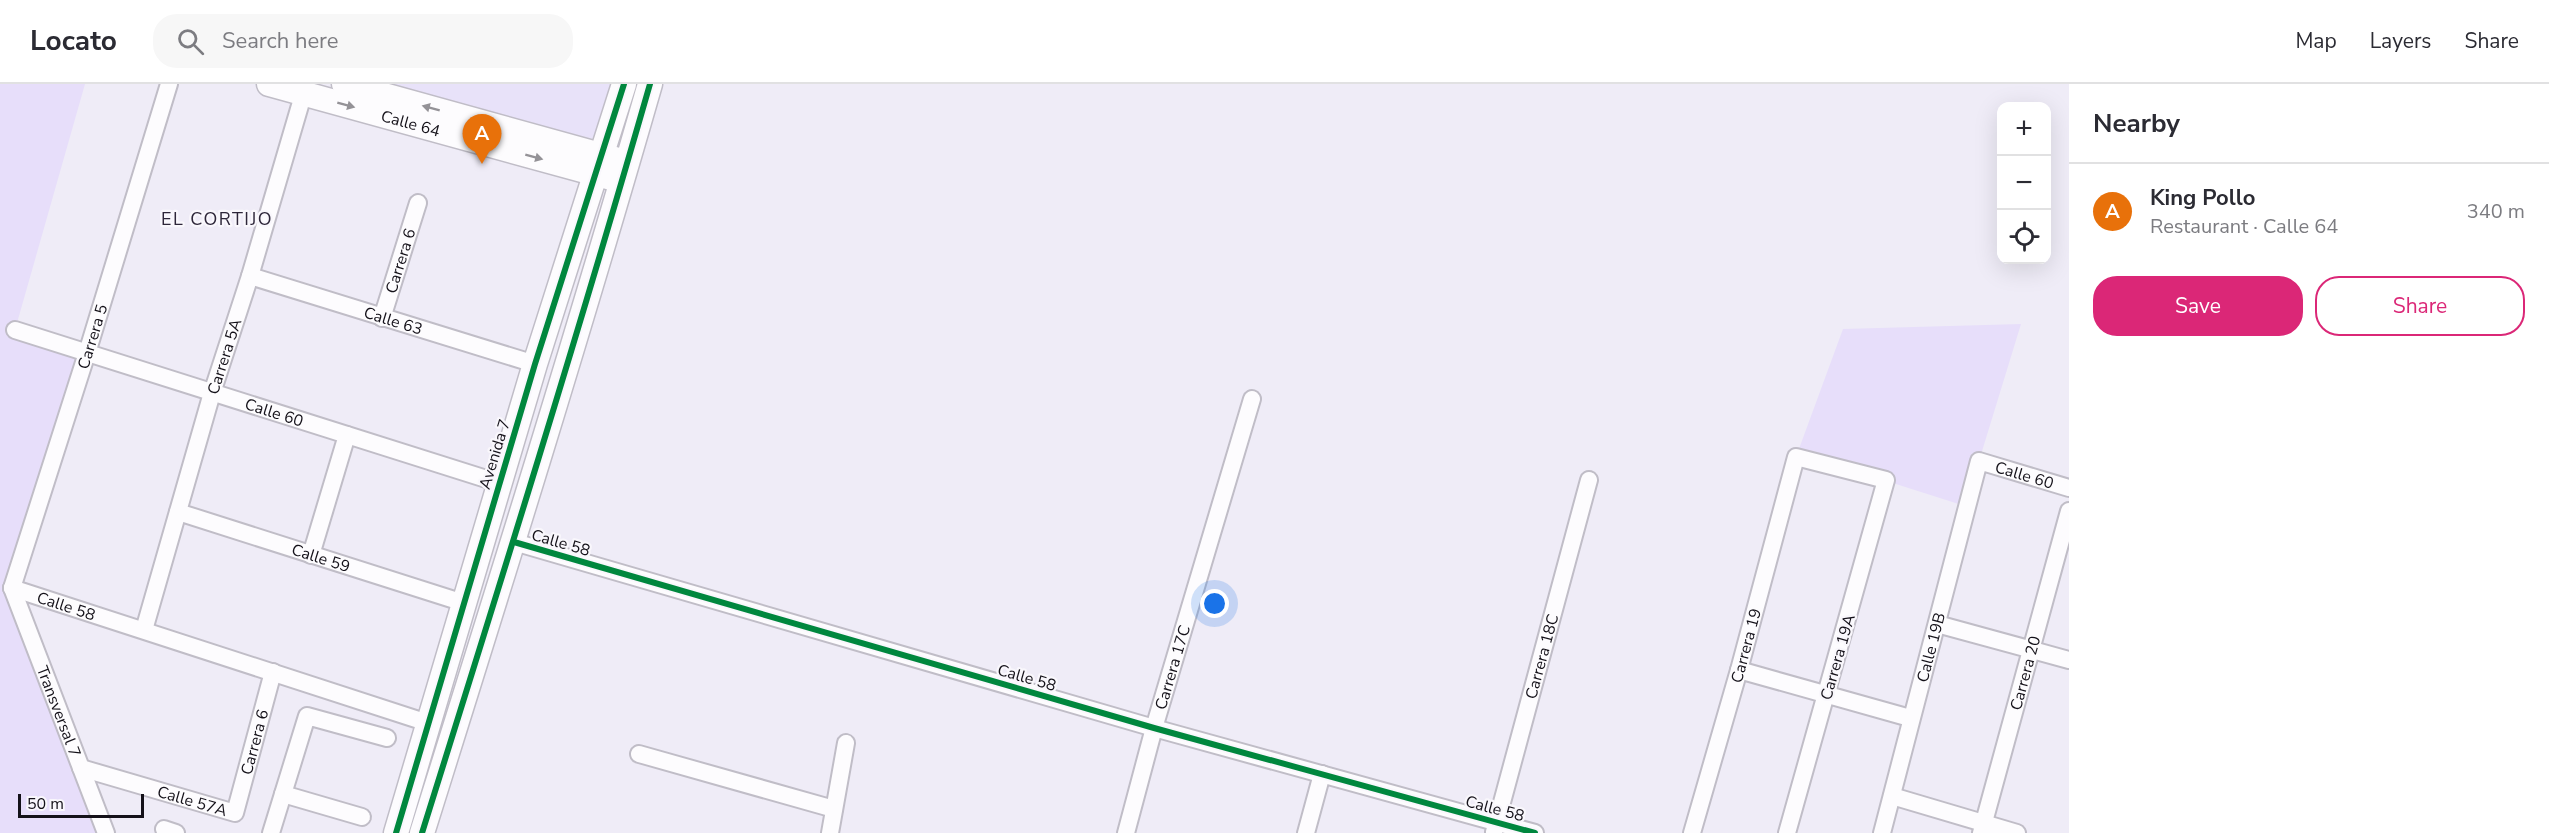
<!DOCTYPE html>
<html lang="en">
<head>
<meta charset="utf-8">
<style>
  :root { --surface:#fff; --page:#f7f7f7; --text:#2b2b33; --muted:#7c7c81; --line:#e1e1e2; --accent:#db2777 }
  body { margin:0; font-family:"Nunito Sans",sans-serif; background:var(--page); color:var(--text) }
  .controls { position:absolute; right:18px; top:18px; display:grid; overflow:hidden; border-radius:12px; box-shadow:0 6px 24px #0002 }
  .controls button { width:54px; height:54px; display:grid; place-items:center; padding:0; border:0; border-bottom:2px solid var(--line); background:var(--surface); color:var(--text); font:30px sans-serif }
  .scale { position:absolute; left:18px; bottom:15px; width:126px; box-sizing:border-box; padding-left:6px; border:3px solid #141119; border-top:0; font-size:16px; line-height:21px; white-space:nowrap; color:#141119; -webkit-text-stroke:4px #f9f7fc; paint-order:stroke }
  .you { position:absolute; left:1215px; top:520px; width:21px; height:21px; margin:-15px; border:4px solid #fff; border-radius:50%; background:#1a73e8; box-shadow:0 0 0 9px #1a73e833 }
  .badge { display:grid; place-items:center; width:39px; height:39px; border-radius:50%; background:var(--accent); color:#fff; font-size:20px; font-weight:700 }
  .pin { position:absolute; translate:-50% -50px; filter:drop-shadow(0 2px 3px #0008) }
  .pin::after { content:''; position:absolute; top:32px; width:21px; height:18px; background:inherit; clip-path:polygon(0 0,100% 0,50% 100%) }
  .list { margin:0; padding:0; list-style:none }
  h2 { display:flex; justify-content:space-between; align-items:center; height:78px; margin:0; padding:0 24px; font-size:26px }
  h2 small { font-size:20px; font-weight:400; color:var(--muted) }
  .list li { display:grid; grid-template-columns:39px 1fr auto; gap:18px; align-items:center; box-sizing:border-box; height:96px; padding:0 24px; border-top:2px solid var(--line) }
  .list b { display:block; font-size:22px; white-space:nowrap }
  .list p { margin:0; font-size:20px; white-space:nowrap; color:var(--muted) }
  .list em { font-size:20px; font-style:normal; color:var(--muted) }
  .actions { display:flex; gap:12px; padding:18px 24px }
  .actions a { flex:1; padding:14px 0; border:2px solid var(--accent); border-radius:24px; text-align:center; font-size:21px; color:var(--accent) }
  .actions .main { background:var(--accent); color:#fff }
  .icon { flex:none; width:33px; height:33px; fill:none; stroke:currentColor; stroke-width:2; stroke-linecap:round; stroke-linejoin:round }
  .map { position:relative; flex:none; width:2069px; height:749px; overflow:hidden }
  header { display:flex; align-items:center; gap:36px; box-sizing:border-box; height:84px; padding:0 30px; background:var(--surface); border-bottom:2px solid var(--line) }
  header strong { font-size:28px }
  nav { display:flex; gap:33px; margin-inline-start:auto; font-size:21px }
  .search { width:420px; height:54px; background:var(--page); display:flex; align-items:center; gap:15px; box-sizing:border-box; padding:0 21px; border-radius:24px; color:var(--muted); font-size:22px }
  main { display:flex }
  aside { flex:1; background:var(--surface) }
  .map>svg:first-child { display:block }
</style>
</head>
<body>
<header>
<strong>Locato</strong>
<div class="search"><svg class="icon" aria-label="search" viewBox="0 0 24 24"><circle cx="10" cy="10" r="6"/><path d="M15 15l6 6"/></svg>Search here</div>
<nav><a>Map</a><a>Layers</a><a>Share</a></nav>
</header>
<main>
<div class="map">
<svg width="2069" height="749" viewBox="0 0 2069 749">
  <rect width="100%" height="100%" fill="#efecf7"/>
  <path fill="#e8e2f9" d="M 369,0 L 610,0 L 594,55 Z"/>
  <path fill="#e7defa" d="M 0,0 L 85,0 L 15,246 L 87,269 L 12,504 L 106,749 L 0,749 Z
    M 2021,240 L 1979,377 L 1968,423 L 1874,393 L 1796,373 L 1843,245 Z"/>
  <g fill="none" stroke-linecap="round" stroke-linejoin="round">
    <defs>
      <g id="street">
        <path id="s1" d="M 250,192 L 535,280"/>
        <path id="s2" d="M 382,234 L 418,119"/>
        <path id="s3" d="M 15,246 L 499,399"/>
        <path id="s4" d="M 178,428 L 464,519"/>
        <path d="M 514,458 L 1154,644 L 1535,749"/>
        <path d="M 311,471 L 347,351"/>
        <path id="s5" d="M 12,504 L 87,269 L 169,0"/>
        <path id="s6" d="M 12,504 L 428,639"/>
        <path id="s7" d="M 12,504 L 106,749"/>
        <path d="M 1937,540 L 2069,576"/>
        <path id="s8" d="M 144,546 L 212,309 L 250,192 L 306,1"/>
        <path d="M 1739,586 L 1910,634"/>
        <path d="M 639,670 L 834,725"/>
        <path id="s9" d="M 81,684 L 235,729 L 273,588"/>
        <path d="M 283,710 L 362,733"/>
        <path d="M 1892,712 L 2017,749"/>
        <path d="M 164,745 L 176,749"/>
        <path id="s10" d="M 1494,748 L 1589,396"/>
        <path d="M 271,749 L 307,632 L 387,654"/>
        <path d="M 830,749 L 846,659"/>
        <path id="s11" d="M 1126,749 L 1154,644 L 1252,315"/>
        <path d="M 1306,749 L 1322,690"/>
        <path id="s12" d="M 1692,749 L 1739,586 L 1796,373 L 1886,396 L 1787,749"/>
        <path id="s13" d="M 1882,749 L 1979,377 L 2069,404"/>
        <path id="s14" d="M 1981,749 L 2069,427"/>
      </g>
      <g id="secondary">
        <path id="s15" d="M 269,0 L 611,94"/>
        <path d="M 344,0 L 615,75"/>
        <path d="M 396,749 L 535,280 L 624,0"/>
        <path d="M 422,749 C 500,500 578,251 650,0"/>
      </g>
    </defs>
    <use href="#street" stroke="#c0bdc7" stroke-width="20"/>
    <use href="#secondary" stroke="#c0bdc7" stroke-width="27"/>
    <use href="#street" stroke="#fdfcfe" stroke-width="16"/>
    <use href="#secondary" stroke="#fdfcfe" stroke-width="24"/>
    <defs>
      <path id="cycleway" d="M 514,458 L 1154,644 L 1535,749
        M 396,749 L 535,280 L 624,0
        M 422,749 C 500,500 578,251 650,0"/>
    </defs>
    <use href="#cycleway" stroke="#f9f7fc" stroke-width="10"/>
    <use href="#cycleway" stroke="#00873e" stroke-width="6"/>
  </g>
  <defs><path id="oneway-solid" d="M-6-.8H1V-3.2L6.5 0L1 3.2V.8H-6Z" transform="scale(1.5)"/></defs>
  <g fill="#949297">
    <use href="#oneway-solid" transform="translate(346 21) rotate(15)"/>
    <use href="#oneway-solid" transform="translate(431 24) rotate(-165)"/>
    <use href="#oneway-solid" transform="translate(534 73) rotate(15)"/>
  </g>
  <g text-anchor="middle" stroke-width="4.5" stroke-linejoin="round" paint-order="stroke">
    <g font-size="16" fill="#141119" stroke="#f9f7fc">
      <text dy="6" stroke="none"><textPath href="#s15" startOffset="147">Calle 64</textPath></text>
      <text dy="6" stroke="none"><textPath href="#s2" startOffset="60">Carrera 6</textPath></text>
      <text dy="6" stroke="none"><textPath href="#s1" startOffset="150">Calle 63</textPath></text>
      <text dy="6" stroke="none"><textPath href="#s5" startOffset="264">Carrera 5</textPath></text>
      <text dy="6" stroke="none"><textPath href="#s8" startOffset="285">Carrera 5A</textPath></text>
      <text dy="6" stroke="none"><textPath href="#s3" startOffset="272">Calle 60</textPath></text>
      <text transform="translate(494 370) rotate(-73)" y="6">Avenida 7</text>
      <text dy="6" stroke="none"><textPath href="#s13" startOffset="432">Calle 60</textPath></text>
      <text transform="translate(561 458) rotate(16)" y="6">Calle 58</text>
      <text dy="6" stroke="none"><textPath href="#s4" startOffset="150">Calle 59</textPath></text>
      <text dy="6" stroke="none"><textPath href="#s6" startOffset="57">Calle 58</textPath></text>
      <text dy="6" stroke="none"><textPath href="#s12" startOffset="195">Carrera 19</textPath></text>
      <text dy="6" stroke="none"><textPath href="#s13" startOffset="192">Calle 19B</textPath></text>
      <text dy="6" stroke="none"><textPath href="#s10" startOffset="182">Carrera 18C</textPath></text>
      <text transform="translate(1837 573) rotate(-74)" y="6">Carrera 19A</text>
      <text dy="6" stroke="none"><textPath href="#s11" startOffset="172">Carrera 17C</textPath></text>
      <text dy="6" stroke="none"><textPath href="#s14" startOffset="166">Carrera 20</textPath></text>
      <text transform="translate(1027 593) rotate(16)" y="6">Calle 58</text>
      <text dy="6" stroke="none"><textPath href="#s7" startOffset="132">Transversal 7</textPath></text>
      <text dy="6" stroke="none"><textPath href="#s9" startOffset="234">Carrera 6</textPath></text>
      <text dy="6" stroke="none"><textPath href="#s9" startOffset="116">Calle 57A</textPath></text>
      <text transform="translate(1495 724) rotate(15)" y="6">Calle 58</text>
    </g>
    <g font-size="18" letter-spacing="1.5" fill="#2d2639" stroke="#f9f7fc">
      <text x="217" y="141">EL CORTIJO</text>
    </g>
  </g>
</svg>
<div class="controls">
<button>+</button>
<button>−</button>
<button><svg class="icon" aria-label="locate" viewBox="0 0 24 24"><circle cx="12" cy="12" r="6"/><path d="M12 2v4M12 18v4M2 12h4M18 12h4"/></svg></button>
</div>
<div class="scale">50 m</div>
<div class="you"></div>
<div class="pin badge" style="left:482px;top:80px;background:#e8710a">A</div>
</div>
<aside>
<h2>Nearby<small></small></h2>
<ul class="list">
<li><span class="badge" style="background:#e8710a">A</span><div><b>King Pollo</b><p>Restaurant · Calle 64</p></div><em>340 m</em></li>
</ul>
<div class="actions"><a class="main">Save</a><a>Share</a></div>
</aside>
</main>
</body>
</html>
